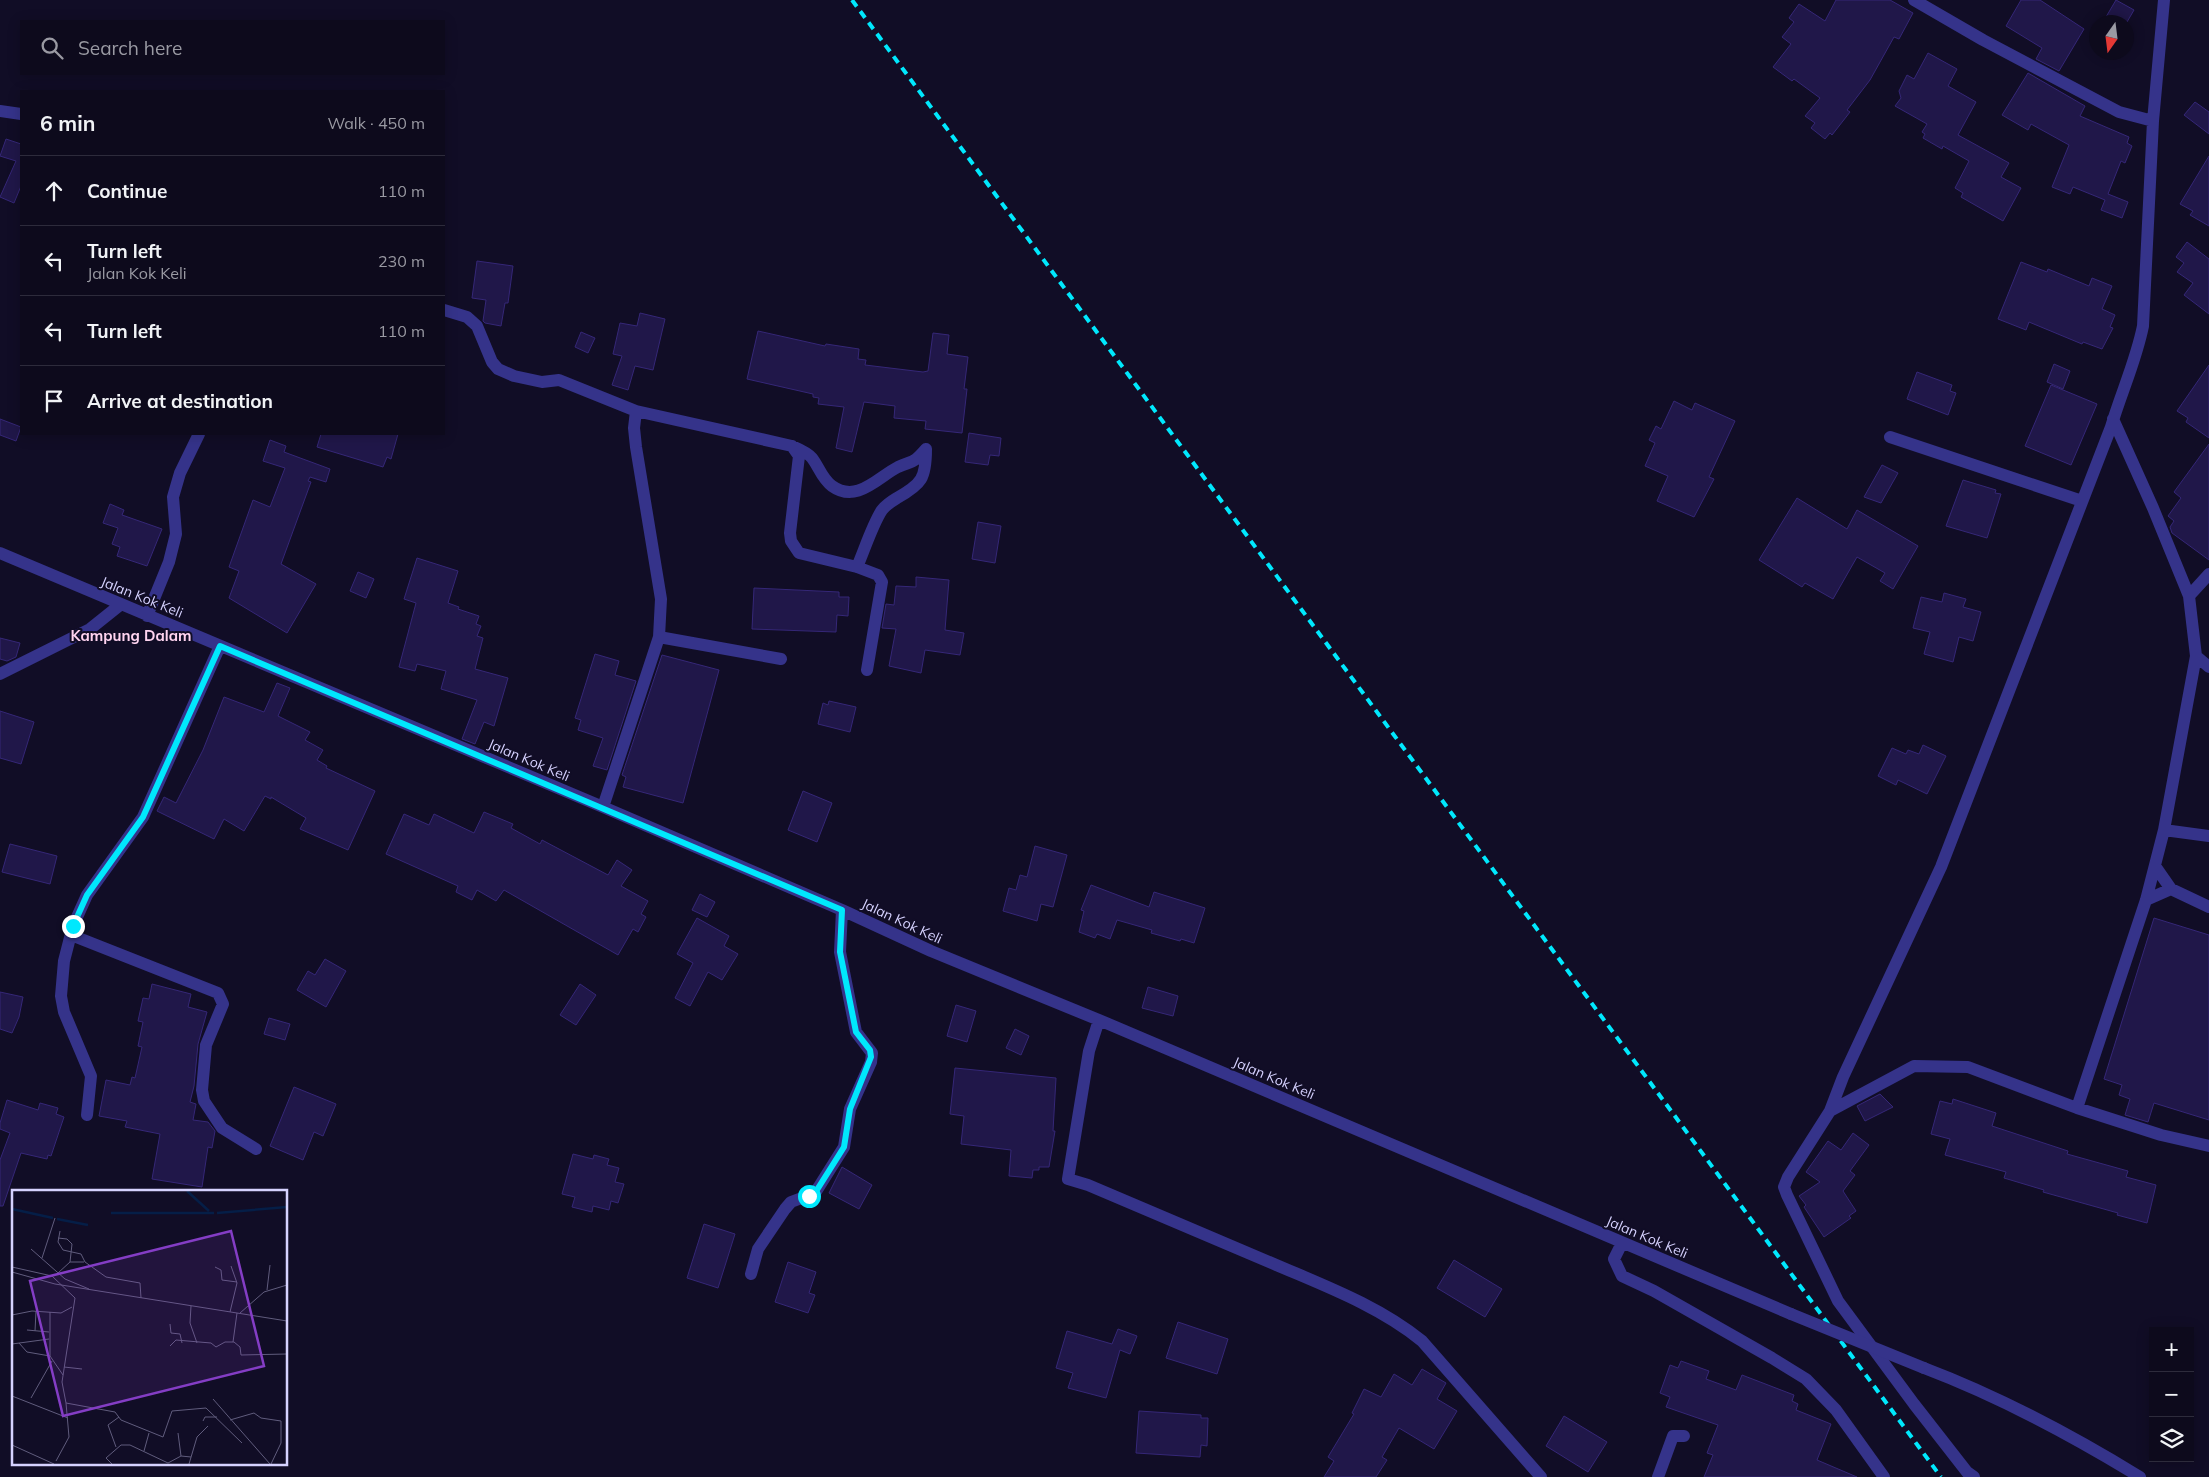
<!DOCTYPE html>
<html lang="en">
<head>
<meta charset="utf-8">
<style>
  :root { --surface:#0d0a1c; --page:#161325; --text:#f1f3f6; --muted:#9a9aa3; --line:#2d2b3b }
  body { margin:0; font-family:Mulish,sans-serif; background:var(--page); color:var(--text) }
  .controls { position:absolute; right:15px; bottom:15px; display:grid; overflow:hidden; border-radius:0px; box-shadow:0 2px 12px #0003 }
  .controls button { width:45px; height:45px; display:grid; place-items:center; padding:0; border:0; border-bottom:1px solid var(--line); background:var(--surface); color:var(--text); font:25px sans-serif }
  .compass { position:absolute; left:2089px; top:15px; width:45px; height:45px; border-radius:50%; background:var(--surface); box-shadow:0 2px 12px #0003; rotate:194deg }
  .stop { position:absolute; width:15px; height:15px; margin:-11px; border:4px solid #00e8fd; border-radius:50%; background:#fff }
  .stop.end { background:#00e8fd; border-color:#fff; box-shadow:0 1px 5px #0008 }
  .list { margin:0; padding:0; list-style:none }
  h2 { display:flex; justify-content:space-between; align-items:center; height:65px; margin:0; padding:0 20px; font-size:21px }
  h2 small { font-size:16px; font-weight:400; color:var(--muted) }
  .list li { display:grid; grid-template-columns:32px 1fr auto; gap:15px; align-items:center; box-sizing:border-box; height:70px; padding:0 20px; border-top:1px solid var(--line) }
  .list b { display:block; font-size:19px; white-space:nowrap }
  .list p { margin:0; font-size:16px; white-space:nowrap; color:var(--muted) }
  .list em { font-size:16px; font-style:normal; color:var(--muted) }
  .icon { flex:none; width:28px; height:28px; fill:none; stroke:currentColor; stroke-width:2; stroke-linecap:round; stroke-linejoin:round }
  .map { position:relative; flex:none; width:2209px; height:1477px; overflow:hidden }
  .search { position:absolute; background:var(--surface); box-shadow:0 2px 12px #0003; left:20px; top:20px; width:425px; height:55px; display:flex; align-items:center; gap:12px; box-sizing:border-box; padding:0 18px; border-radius:0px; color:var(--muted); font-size:19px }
  .panel { position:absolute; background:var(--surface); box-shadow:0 2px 12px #0003; left:20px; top:90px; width:425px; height:345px; border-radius:0px }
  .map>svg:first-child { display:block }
</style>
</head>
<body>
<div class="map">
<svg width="2209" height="1477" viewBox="0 0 2209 1477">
  <rect width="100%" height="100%" fill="#110d26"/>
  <path fill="#201749" stroke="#352777" d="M 1836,0 L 1890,0 L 1913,13 L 1899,39 L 1894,37 L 1870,80 L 1847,110 L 1850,112 L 1832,135 L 1830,133 L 1825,139 L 1811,128 L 1815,123 L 1805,116 L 1820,98 L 1794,79 L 1792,81 L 1773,67 L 1791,44 L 1782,37 L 1794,22 L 1789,18 L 1799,4 L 1825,21 Z
    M 2021,0 L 2040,0 L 2084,29 L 2059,71 L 2036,59 L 2042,48 L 2006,26 Z
    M 2116,0 L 2134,10 L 2127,22 L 2103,22 Z
    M 1928,53 L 1957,69 L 1948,86 L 1976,102 L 1958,135 L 2009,163 L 2001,177 L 2021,188 L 2003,221 L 1961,197 L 1963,193 L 1955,188 L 1969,161 L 1943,146 L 1942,149 L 1923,138 L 1925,134 L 1922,132 L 1927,124 L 1895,106 L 1901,98 L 1899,91 L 1907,75 L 1914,79 Z
    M 2028,73 L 2085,106 L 2080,116 L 2129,137 L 2127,143 L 2132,146 L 2125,163 L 2121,161 L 2108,194 L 2128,202 L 2122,218 L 2101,210 L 2105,200 L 2073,187 L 2070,194 L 2052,187 L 2069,145 L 2031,124 L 2028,130 L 2002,115 Z
    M 2195,102 L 2209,112 L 2209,134 L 2184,115 Z
    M 6,139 L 21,144 L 21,186 L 14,203 L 0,197 L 16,161 L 0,156 Z
    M 2209,156 L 2209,226 L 2190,215 L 2193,211 L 2180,204 Z
    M 2187,242 L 2209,259 L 2209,314 L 2184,295 L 2193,283 L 2177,272 L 2184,263 L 2176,257 Z
    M 477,261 L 513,266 L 508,303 L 505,303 L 501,326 L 485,323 L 483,321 L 486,300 L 472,298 Z
    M 2021,262 L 2047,272 L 2048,269 L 2089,286 L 2092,278 L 2112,286 L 2102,309 L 2115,315 L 2110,327 L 2113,328 L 2102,349 L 2083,342 L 2082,344 L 2029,322 L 2026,330 L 1998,319 Z
    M 640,313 L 665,319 L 653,370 L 635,366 L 628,390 L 612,385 L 622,356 L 613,354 L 620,323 L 637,326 Z
    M 758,331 L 825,346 L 826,344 L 859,349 L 858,359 L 866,360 L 865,365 L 923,372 L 928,371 L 933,333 L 949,335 L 947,354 L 968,357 L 964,389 L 967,389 L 962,433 L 925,429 L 926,421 L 894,418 L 895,406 L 864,402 L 852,452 L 836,448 L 844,407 L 818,404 L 819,398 L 813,397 L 813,394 L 747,379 Z
    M 581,332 L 595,338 L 588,353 L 575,347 Z
    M 2054,364 L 2070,371 L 2063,389 L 2047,382 Z
    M 2209,365 L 2209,438 L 2186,422 L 2188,418 L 2177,411 Z
    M 1917,372 L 1952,385 L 1950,391 L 1956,393 L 1948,415 L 1907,399 Z
    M 2051,385 L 2097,404 L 2071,465 L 2025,446 Z
    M 1674,401 L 1692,410 L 1695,403 L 1735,421 L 1709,477 L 1714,479 L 1694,517 L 1657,501 L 1668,476 L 1645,466 L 1655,443 L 1649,440 L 1656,426 L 1661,429 Z
    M 0,419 L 21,427 L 16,441 L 0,435 Z
    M 969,433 L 1001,438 L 999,456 L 990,455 L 988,465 L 965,462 Z
    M 321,434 L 398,434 L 391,459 L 387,457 L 383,467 L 317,447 Z
    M 270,440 L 286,446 L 284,452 L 330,469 L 326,482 L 310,477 L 308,481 L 311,482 L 281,564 L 316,584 L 287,633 L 229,598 L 239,571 L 229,567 L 253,500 L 270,507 L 285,468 L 263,461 Z
    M 2209,444 L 2209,560 L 2172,533 L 2170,527 L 2174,521 L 2168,516 L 2181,498 L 2174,492 Z
    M 1882,465 L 1898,473 L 1881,503 L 1864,497 Z
    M 1963,480 L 1996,490 L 1995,493 L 2001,494 L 1987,538 L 1946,526 Z
    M 1797,498 L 1847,529 L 1857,510 L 1918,546 L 1893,589 L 1880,581 L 1885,573 L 1857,557 L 1833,599 L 1805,583 L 1802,587 L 1759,560 Z
    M 110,504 L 124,510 L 122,515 L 162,529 L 147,566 L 117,556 L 120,547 L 112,544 L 118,528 L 103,523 Z
    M 978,522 L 1001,526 L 995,563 L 972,559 Z
    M 417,558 L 458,571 L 448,603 L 459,607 L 458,609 L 479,616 L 476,624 L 481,626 L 477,636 L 483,638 L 475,669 L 508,678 L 494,726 L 484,722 L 475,744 L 462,739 L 477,700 L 441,689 L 446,671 L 417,664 L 415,671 L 399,667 L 416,603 L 404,599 Z
    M 358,572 L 374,579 L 366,598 L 350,591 Z
    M 916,577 L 949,580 L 945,630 L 964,633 L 960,655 L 925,650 L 921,673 L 889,666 L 896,629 L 882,628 L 886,604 L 894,605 L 896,586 L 916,587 Z
    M 754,588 L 839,592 L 839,597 L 849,597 L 848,616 L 837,615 L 836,632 L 752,629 Z
    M 1944,593 L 1966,599 L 1963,607 L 1981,612 L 1973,641 L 1959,637 L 1953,662 L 1924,654 L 1930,632 L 1913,628 L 1921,597 L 1942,602 Z
    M 0,638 L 20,643 L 16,657 L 7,661 L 0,659 Z
    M 595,654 L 619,661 L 615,675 L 636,681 L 607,770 L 593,766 L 603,738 L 578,730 L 581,720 L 575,718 Z
    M 662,655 L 719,670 L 683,803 L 623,787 L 626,777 L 622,775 Z
    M 277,683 L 290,688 L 278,716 L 310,732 L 305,740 L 323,750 L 317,760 L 327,766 L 326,768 L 375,791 L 348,850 L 300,829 L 306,818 L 271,797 L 271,799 L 265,796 L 244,831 L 224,819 L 214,839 L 157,811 L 164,797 L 176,803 L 203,750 L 224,697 L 264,712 Z
    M 829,701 L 856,707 L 850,732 L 818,724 L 823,703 L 828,705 Z
    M 0,711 L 34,722 L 21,764 L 0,758 Z
    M 1923,745 L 1946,756 L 1927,794 L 1898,780 L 1896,785 L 1878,776 L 1892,748 L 1906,754 L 1908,750 L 1919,754 Z
    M 803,791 L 832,803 L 817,842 L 788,830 Z
    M 484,812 L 513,824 L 511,828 L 540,844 L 542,840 L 608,875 L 617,860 L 632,870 L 621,886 L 648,901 L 641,914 L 646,917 L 638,932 L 633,929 L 618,955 L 504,890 L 496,901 L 477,890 L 472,900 L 456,892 L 458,886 L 386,854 L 404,814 L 429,825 L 434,814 L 474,833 Z
    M 10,844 L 57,856 L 50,884 L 2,872 Z
    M 1035,846 L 1067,855 L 1053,907 L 1041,904 L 1037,921 L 1003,911 L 1009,888 L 1016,890 L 1020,875 L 1027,877 Z
    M 1091,885 L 1149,907 L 1154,892 L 1205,908 L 1194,943 L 1181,939 L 1180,941 L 1151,933 L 1152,930 L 1117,920 L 1110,939 L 1097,934 L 1095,938 L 1079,932 L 1084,911 L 1081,910 Z
    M 700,894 L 715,902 L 707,917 L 692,910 Z
    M 697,918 L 729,936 L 724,946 L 738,954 L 722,980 L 708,972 L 690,1006 L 675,998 L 693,963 L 677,954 Z
    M 2154,918 L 2209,935 L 2209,1120 L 2154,1103 L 2148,1122 L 2125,1115 L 2130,1099 L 2119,1095 L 2122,1085 L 2104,1079 Z
    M 325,959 L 346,971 L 326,1007 L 297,990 L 308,971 L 315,975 Z
    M 152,984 L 191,994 L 188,1007 L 207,1012 L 198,1044 L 194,1086 L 190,1102 L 196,1104 L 193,1120 L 208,1122 L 215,1131 L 212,1148 L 208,1147 L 202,1187 L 152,1179 L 160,1134 L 125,1127 L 127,1121 L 99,1116 L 106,1080 L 130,1085 L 132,1077 L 135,1078 L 142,1047 L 138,1046 L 143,1022 L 138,1021 L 143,998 L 149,999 Z
    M 580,984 L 596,995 L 576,1025 L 560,1015 Z
    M 1148,987 L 1178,996 L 1173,1016 L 1142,1008 Z
    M 0,992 L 23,997 L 19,1017 L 12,1033 L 0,1029 Z
    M 956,1005 L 976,1011 L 967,1042 L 947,1036 Z
    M 269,1018 L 290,1024 L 285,1040 L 264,1034 Z
    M 1015,1029 L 1029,1036 L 1021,1055 L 1006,1048 Z
    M 955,1068 L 1056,1078 L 1053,1131 L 1055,1131 L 1049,1167 L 1039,1167 L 1039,1170 L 1033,1170 L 1032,1178 L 1009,1176 L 1011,1150 L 961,1144 L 964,1116 L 950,1114 Z
    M 294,1087 L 336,1104 L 323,1136 L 314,1132 L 303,1160 L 270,1146 Z
    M 1880,1094 L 1893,1107 L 1865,1121 L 1857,1106 Z
    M 1953,1099 L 1996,1113 L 1992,1126 L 2068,1151 L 2067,1154 L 2128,1171 L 2126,1177 L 2156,1185 L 2147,1223 L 2117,1215 L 2118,1213 L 2043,1192 L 2044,1190 L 2004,1178 L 2006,1172 L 1945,1155 L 1950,1139 L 1931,1134 L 1940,1101 L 1952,1104 Z
    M 7,1100 L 38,1110 L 40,1103 L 58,1108 L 56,1114 L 64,1117 L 51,1156 L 48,1155 L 47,1159 L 21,1153 L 3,1206 L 0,1206 L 0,1160 L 10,1133 L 0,1129 L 0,1123 Z
    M 1853,1133 L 1869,1145 L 1850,1171 L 1855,1175 L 1843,1191 L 1856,1211 L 1849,1216 L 1851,1218 L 1824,1237 L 1804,1207 L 1806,1205 L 1799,1196 L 1820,1182 L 1806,1172 L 1828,1141 L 1841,1150 Z
    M 573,1154 L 593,1159 L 594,1155 L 609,1159 L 607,1165 L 619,1168 L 615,1182 L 624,1184 L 618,1203 L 611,1201 L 609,1210 L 593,1206 L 592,1212 L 572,1207 L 575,1197 L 562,1194 Z
    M 842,1167 L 872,1185 L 859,1209 L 829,1193 Z
    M 704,1224 L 735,1234 L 718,1288 L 687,1278 Z
    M 1454,1260 L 1502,1289 L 1485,1317 L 1437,1288 Z
    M 788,1262 L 816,1272 L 809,1293 L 815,1295 L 808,1313 L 775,1302 Z
    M 1178,1322 L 1228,1339 L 1217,1374 L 1166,1358 Z
    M 1118,1329 L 1137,1336 L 1130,1354 L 1120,1350 L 1106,1398 L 1068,1388 L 1073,1373 L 1056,1368 L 1067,1331 L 1112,1344 Z
    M 1681,1361 L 1709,1371 L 1706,1379 L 1736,1390 L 1742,1375 L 1794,1395 L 1792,1401 L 1798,1404 L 1796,1410 L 1831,1424 L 1817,1460 L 1857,1477 L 1704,1477 L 1713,1455 L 1707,1453 L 1718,1425 L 1666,1407 L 1670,1397 L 1660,1393 L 1670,1365 L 1678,1368 Z
    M 1422,1369 L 1446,1383 L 1437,1399 L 1457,1411 L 1434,1449 L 1399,1428 L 1382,1457 L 1387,1460 L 1376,1477 L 1324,1477 L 1334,1461 L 1328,1457 L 1354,1414 L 1352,1413 L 1364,1389 L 1381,1397 L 1394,1374 L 1412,1385 Z
    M 1139,1411 L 1201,1415 L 1201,1418 L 1208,1418 L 1207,1446 L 1201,1445 L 1200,1457 L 1136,1453 Z
    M 1564,1416 L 1607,1442 L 1588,1472 L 1546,1446 Z"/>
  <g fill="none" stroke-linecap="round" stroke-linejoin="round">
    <path stroke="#35338a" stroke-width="12" d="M 1914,0 L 1983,40 L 2119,112 L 2153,121 L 2164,0
      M 0,111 L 21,114
      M 444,310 L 467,317 L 477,326 L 492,362 L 498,369 L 514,376 L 542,382 L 559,380 L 636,411 L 792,446 C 799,449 808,453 812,458 C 819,467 822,479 832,486 C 857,504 878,477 898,467 C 914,460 913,464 926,449
      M 1890,437 L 2082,501
      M 792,446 L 799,456 L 790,533 L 791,541 L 799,553 L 857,567 L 878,575 L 882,582 L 867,670
      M 0,553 L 603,807 L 842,910 L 931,951 L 1099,1020 L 1791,1314
      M 857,567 C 864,551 873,523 882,510 C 886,505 892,501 897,498 C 922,484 926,478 926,449
      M 2189,596 L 2209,574
      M 147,616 L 169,562 L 176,534 L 173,497 L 180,473 L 199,434
      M 659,637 L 781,659
      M 2196,656 L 2209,667
      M 0,674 L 90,629 L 120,605
      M 603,807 L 659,637 L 661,599 L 636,447 L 634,428 L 636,411
      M 2164,830 L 2209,836
      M 2155,866 L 2171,889
      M 2146,900 L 2171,889 L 2209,907
      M 71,935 L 218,993 L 223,1004 L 206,1045 L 202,1090 L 204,1101 L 222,1128 L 256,1149
      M 1099,1020 L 1089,1051 L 1068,1179 L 1088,1185 C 1150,1211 1212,1238 1274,1264 C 1325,1286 1379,1306 1422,1341 L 1541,1477
      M 2077,1108 L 2146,900 L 2164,830 L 2196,656 L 2189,596 L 2153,508 L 2113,419
      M 1830,1111 L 1914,1066 L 1968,1067 L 2077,1108 L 2161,1135 L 2209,1146
      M 87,1115 L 91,1076 L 64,1012 L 61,996 L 64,961 L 73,926 L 87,895 L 143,817 L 220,646
      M 1622,1243 L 1614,1259 L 1622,1276 L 1654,1291 L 1772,1358 L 1806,1379 L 1836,1410 L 1884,1477
      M 751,1274 L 758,1249 L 785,1209 L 791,1202 L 815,1193 L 844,1147 L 850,1109 L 871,1062 L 872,1053 L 856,1032 L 840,952 L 842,910
      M 1924,1368 C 1998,1396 2073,1436 2140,1477
      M 1658,1477 L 1673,1436 L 1684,1436
      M 1974,1477 L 1967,1472 L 1914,1404 L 1838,1301 L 1787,1195 L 1784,1187 L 1788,1177 L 1830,1111 L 1843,1077 L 1941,867 L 2111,427 C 2121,393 2136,361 2143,326 L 2153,121"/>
    <path stroke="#00e8fd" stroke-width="4" stroke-dasharray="8 6" stroke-linecap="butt" d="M 852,0 L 1941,1477"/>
    <path stroke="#35338a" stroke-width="12" d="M 1791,1314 L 1924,1368"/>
  </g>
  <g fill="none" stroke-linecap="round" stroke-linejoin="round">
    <path stroke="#00e8fd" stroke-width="6" d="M 73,926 L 87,895 L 143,817 L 220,646 L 842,910 L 840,952 L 856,1032 L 870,1050 L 871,1057 L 850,1109 L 844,1147 L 815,1193 L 809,1196"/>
  </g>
  <g text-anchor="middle" stroke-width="4" stroke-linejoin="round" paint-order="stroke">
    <g font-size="14" fill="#d6d2ff" stroke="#110d26">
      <text transform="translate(142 597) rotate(22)" y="5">Jalan Kok Keli</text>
      <text transform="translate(529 760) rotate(23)" y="5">Jalan Kok Keli</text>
      <text transform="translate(902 921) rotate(25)" y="5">Jalan Kok Keli</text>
      <text transform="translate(1274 1078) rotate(23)" y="5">Jalan Kok Keli</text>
      <text transform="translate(1647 1237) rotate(23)" y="5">Jalan Kok Keli</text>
    </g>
    <g font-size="15" font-weight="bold" fill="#ffd4f0" stroke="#110d26">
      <text x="131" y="641">Kampung Dalam</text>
    </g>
  </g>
  <g transform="translate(12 1190)">
    <rect width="275" height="275" fill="#110d26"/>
    <path fill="none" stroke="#051e47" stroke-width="2.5" d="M 175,1 L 197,21M 0,19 L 41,28M 99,23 L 202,23M 205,23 L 275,17M 45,29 L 76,35"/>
    <path fill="none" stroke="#605c7d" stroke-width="1" d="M 48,41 L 46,52 L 51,60 L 69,64 L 73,72 L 94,87 L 128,93 L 129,108M 46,48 L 55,49 L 60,54 L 58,72M 19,59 L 53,89 L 77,99M 30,68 L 43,28M 0,77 L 40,86 L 63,108 L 50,192 L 54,213M 203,77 L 209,80 L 210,90 L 225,92M 0,82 L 43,94 L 275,131M 46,83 L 58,72 L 72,72M 255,100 L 258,75M 179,116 L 178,133 L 185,153M 38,122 L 38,166 L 51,185M 218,122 L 225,93 L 219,76M 228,123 L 252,102 L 275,95M 0,125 L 20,121 L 49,123 L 60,117M 158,134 L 159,143 L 168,144 L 170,153M 15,140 L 37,142M 23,141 L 24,121M 221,152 L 225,123M 7,153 L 15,162 L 38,166M 0,154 L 37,149M 158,156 L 164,150 L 199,153 L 204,157 L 213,152 L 222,152 L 228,157 L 229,165 L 275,164M 52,177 L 70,179M 0,206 L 56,228M 19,208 L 40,171M 201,209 L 258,274M 218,230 L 242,223 L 249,228 L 269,231 L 269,253 L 259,274M 191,231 L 193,227 L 205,227M 166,243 L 169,266M 0,255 L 42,274M 104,257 L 96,235 L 107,227M 132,261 L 137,243M 44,271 L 57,247 L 54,213 L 103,222 L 109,230 L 151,247 L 160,221 L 194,218 L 230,253M 100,274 L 94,268 L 109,255 L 118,255 L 156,273 L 169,266 L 179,267M 177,274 L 185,247 L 196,236"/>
    <path fill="#843dc5" fill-opacity="0.15" stroke="#843dc5" stroke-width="2.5" d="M 219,41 L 252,176 L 51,226 L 18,91 Z"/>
    <rect width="275" height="275" fill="none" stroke="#d6d2ff" stroke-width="2.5"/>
  </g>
</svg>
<div class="controls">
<button>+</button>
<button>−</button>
<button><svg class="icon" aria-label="layers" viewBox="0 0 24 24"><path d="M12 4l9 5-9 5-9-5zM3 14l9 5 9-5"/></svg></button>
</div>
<svg class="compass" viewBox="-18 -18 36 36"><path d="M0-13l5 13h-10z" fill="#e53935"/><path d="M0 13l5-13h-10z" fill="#9a9aa3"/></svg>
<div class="stop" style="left:809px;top:1196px"></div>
<div class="stop end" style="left:73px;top:926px"></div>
<div class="search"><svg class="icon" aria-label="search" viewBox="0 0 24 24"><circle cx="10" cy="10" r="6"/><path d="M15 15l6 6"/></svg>Search here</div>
<section class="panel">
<h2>6 min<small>Walk · 450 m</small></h2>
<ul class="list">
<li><svg class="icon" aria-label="ahead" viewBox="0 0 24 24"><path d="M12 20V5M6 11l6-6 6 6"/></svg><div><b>Continue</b></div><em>110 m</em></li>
<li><svg class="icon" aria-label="left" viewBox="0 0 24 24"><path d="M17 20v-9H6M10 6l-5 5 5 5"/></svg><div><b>Turn left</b><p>Jalan Kok Keli</p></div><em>230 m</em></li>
<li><svg class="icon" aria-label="left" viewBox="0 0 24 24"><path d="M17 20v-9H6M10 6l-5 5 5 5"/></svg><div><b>Turn left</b></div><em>110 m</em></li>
<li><svg class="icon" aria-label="arrive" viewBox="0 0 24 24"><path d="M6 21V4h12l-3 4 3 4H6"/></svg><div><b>Arrive at destination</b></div></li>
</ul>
</section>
</div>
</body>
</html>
